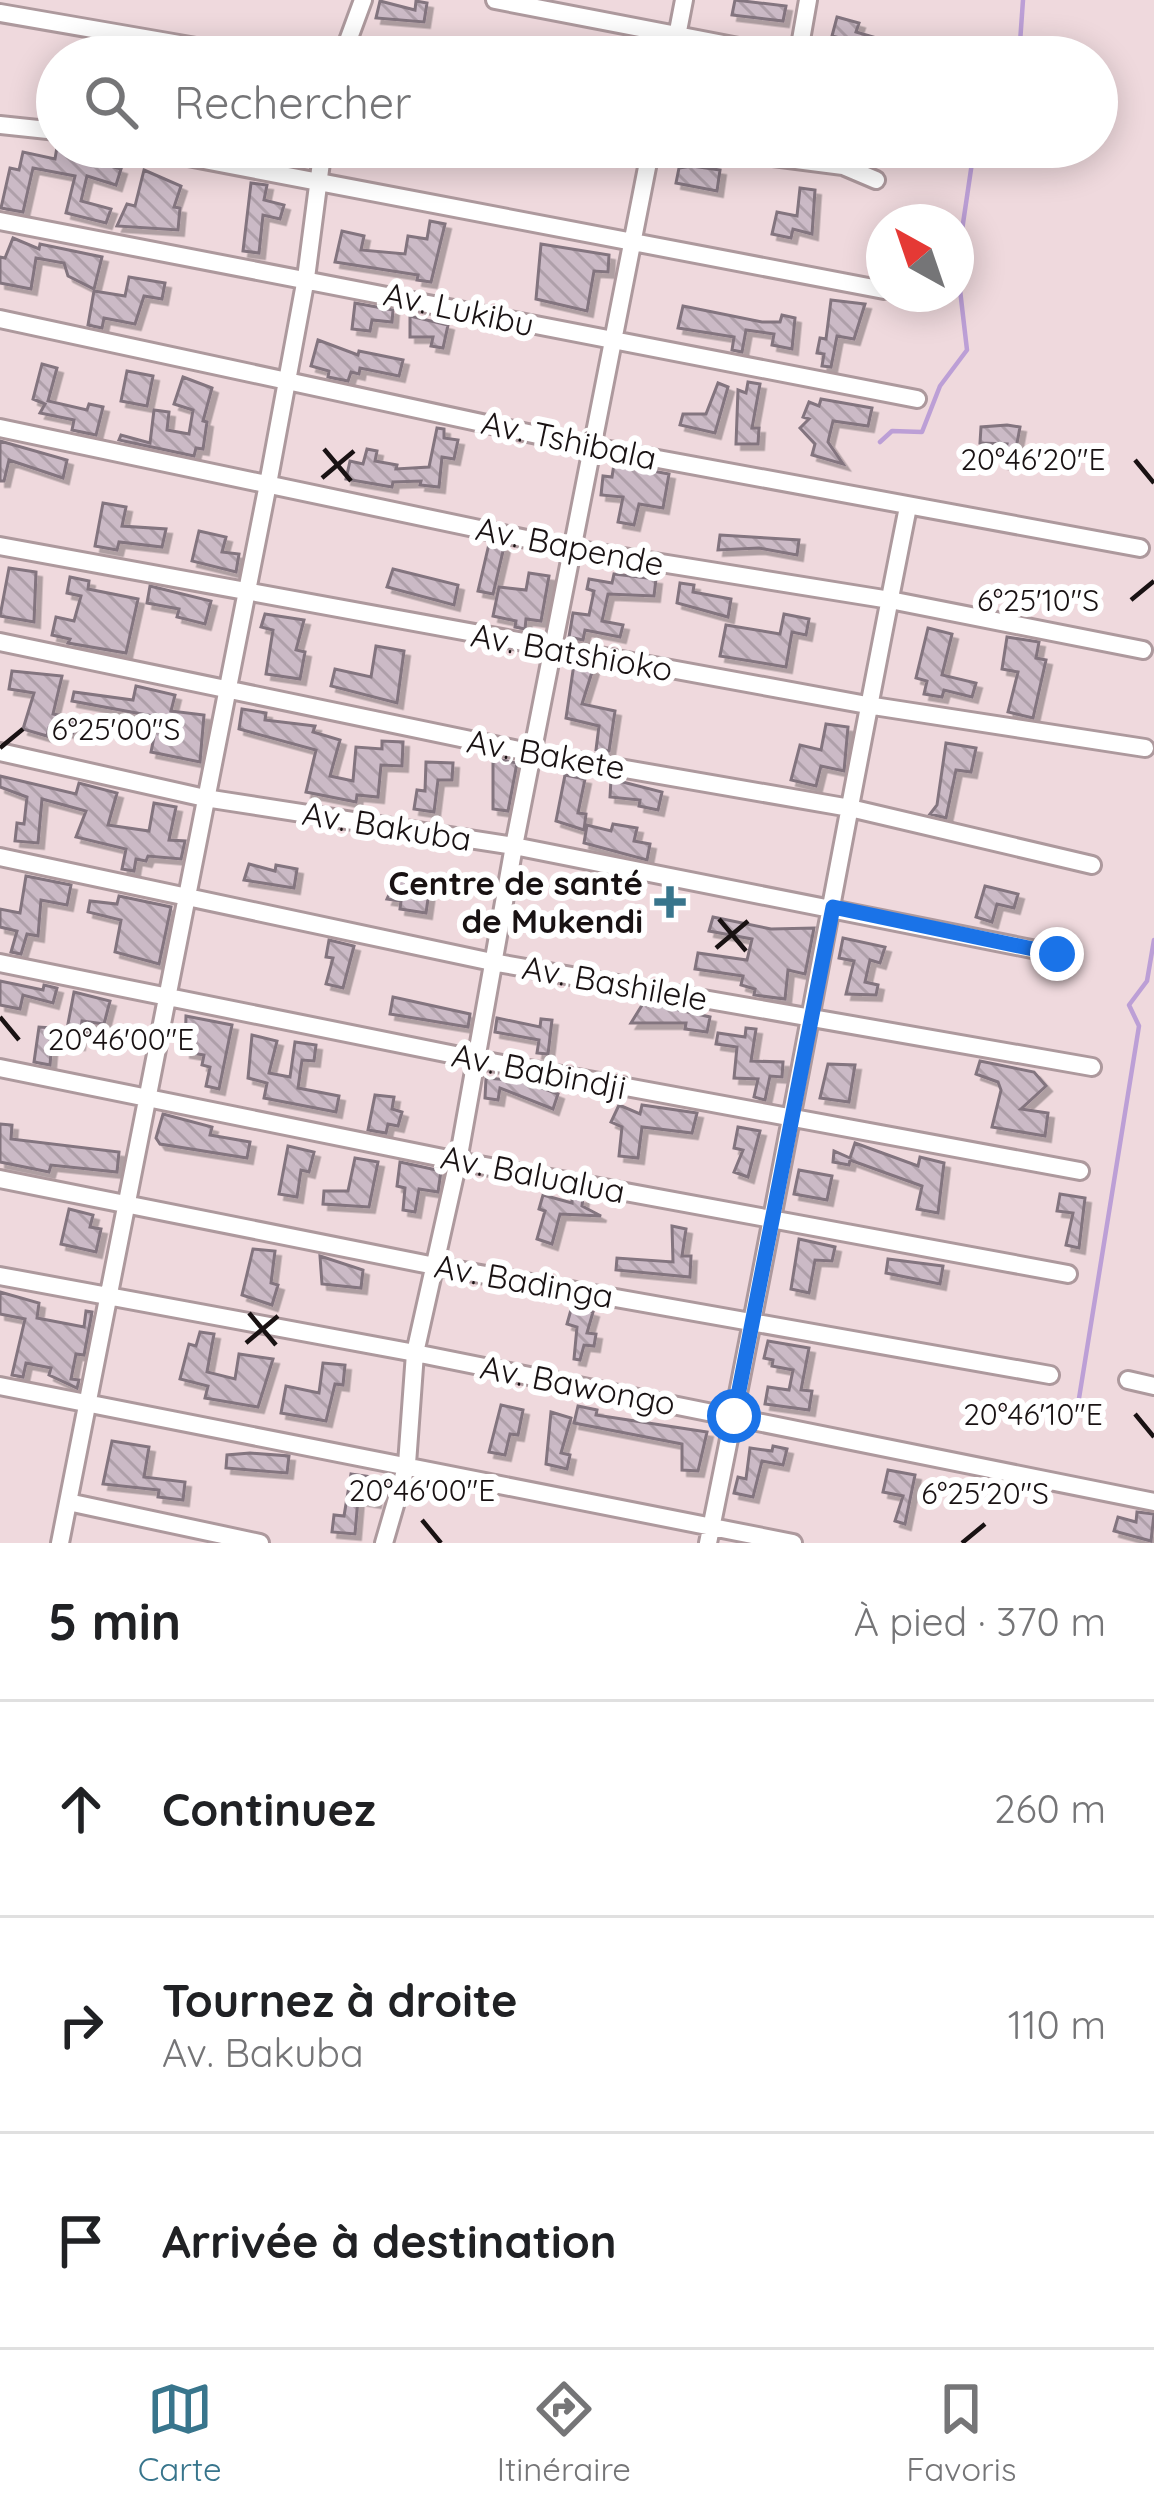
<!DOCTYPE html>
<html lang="fr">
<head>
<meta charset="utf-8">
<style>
  :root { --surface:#fff; --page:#f6f6f6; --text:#202124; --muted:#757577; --line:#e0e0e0; --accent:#38758c }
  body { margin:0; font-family:Quicksand,sans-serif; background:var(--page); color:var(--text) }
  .compass { position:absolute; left:866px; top:204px; width:108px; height:108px; border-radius:50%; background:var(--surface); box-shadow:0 6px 30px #0003; rotate:320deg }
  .stop { position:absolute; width:36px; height:36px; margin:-27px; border:9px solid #1a73e8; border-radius:50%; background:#fff }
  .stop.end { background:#1a73e8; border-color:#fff; box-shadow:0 3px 12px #0008 }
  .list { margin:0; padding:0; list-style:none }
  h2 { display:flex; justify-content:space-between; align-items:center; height:156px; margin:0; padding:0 48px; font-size:51px }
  h2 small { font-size:39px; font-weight:400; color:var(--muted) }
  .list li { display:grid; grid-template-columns:78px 1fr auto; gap:36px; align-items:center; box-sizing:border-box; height:216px; padding:0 48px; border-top:3px solid var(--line) }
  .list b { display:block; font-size:45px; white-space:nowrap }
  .list p { margin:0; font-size:39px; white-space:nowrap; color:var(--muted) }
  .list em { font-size:39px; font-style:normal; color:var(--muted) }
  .icon { flex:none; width:66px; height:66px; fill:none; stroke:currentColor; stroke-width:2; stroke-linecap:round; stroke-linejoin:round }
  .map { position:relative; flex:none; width:1154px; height:1543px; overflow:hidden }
  .search { position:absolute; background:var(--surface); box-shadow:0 6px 30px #0003; left:36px; right:36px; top:36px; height:132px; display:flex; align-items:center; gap:30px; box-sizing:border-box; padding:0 42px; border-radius:66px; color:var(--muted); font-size:45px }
  .sheet { height:804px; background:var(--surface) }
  nav { display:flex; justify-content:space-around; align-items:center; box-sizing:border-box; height:168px; border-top:3px solid var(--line); background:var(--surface); font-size:33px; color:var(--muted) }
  nav a { display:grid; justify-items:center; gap:6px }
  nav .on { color:var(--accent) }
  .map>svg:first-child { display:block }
</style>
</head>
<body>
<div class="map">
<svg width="1154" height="1543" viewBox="0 0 1154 1543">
  <defs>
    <pattern id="building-back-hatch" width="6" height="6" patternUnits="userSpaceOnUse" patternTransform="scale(3)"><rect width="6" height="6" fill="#cbbac6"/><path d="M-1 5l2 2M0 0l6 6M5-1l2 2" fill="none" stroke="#ae9fa9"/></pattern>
    <filter id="shadow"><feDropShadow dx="5.5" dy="5.5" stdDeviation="0" flood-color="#0004"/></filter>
  </defs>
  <rect width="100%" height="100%" fill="#efd9dd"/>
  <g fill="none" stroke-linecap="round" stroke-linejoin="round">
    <path stroke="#bc9fd6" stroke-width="4.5" d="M 1019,57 L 1023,0
      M 880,442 L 892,431 L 922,432 L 940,386 L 967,350 L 957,264 L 973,156 L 980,147
      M 1076,1417 L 1139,1026 L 1129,1005 L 1147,981 L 1154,940"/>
  </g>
  <path fill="url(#building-back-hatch)" stroke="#83747f" stroke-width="3" filter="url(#shadow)" d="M 735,0 L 786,6 L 783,21 L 732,15 Z
    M 380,1 L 415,10 L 416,1 L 427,3 L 424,22 L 376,18 Z
    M 837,17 L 859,23 L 856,32 L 880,39 L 875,54 L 865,51 L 867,45 L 832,36 Z
    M 57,147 L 71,147 L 70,154 L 121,169 L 116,185 L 87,176 L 81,201 L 111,209 L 106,223 L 66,213 L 75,176 L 33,168 L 23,212 L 1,208 L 10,168 L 19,170 L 23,152 L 55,159 Z
    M 692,166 L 720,170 L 717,191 L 676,183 L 679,168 Z
    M 144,170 L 181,186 L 174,207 L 180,208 L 178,230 L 117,226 L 127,204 L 135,206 Z
    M 251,183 L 267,185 L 264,200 L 284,205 L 280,219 L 263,215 L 259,253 L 243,251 Z
    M 800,188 L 815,190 L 812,234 L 793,229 L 791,238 L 772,234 L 777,212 L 797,216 Z
    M 430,221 L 445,224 L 431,282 L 417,280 L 418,275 L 335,262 L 342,231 L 364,236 L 361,250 L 405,254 L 408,236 L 427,239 Z
    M 13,238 L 39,249 L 40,244 L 102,257 L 94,289 L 68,276 L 64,263 L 36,258 L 31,289 L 0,283 L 0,257 L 5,258 Z
    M 541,244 L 609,255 L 608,272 L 594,271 L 587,311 L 536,299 Z
    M 129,277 L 165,283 L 162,299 L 144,296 L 135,324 L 104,318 L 102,328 L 88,325 L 94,291 L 125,296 Z
    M 831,300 L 865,304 L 854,339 L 837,336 L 831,367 L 822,366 L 824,354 L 817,353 L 820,338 L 826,339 Z
    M 355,303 L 393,310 L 392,322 L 372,320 L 370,331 L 352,329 Z
    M 683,306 L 762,322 L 780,322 L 782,315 L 795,318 L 792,349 L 772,345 L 774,334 L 746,330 L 742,352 L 732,350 L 734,337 L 678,328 Z
    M 410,316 L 448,325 L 443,348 L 431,346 L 433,337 L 410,337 Z
    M 318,340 L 358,355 L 359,351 L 403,360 L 399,376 L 360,368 L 359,374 L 351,372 L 348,381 L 328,377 L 329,371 L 311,366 Z
    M 42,364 L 57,368 L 48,401 L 87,410 L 89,404 L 103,407 L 96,435 L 72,430 L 74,420 L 40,413 L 45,404 L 33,399 Z
    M 127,371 L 153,376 L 147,406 L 121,401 Z
    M 183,377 L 212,388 L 203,421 L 207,422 L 203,449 L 196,448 L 194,456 L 119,440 L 121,435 L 150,443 L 154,410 L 169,412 L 167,430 L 189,434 L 193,410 L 174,404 Z
    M 748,382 L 760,384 L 752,428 L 759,428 L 758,444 L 736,444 L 738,390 L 746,393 Z
    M 718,383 L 728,387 L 715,433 L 680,425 L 683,414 L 706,414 Z
    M 821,399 L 872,408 L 868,426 L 833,421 L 828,442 L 843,464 L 812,455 L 815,444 L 800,428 L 809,419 L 803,417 L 809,402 L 819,406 Z
    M 1007,425 L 1020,427 L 1013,465 L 1003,463 L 1007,444 L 980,443 L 981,427 Z
    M 437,428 L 444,429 L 444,438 L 458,440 L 454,459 L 442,457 L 439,487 L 420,485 L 421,481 L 393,482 L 392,487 L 346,479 L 350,461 L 363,464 L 367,449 L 377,451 L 375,461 L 397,465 L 396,469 L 429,467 Z
    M 0,441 L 67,460 L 63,478 L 9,460 L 4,481 L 0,481 Z
    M 614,464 L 669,474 L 663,508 L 639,504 L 634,525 L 618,522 L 623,497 L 601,495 L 603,476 L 612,477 Z
    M 103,503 L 126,507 L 122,526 L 166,529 L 162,547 L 119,542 L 117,550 L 95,546 Z
    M 199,531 L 226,537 L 222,552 L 239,554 L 236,572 L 192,561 Z
    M 720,535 L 799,540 L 797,555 L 759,548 L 718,550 Z
    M 489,544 L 504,547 L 493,594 L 478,591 Z
    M 9,568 L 36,572 L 34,622 L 0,616 Z
    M 393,569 L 458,585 L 454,605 L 387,587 Z
    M 529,573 L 549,576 L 541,621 L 526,619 L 525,629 L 515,627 L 516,621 L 493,616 L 499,587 L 526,590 Z
    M 614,574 L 656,579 L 654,596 L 608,594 L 602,621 L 623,625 L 620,637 L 585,630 L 583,640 L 569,637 L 573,613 L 589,615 L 594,591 L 587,589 L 589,579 L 612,583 Z
    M 70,577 L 89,581 L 88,589 L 138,599 L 126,653 L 68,643 L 70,639 L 52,635 L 56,617 L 74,621 L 81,596 L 67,593 Z
    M 680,583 L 694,585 L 693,592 L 731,599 L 728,617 L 677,603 Z
    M 150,586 L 211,601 L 205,624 L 177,617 L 179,609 L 147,603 Z
    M 265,614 L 304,620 L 296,650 L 305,652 L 300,679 L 266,674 L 273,630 L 261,627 Z
    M 784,614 L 809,619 L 806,635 L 792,632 L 786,667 L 720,656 L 726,625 L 780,634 Z
    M 928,628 L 952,634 L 942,675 L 976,683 L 972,697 L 944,690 L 942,697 L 924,694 L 927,681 L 916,678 Z
    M 1007,637 L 1039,642 L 1036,658 L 1046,660 L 1033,718 L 1008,712 L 1018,672 L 1002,669 Z
    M 376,646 L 404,651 L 397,703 L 331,686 L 335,669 L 371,677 Z
    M 574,664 L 593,669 L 582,704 L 615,711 L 609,751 L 596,750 L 599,726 L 566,718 Z
    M 12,671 L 62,676 L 53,714 L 76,718 L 73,733 L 49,728 L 47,736 L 23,729 L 34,693 L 9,689 Z
    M 136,686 L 175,695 L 171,711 L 204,715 L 200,762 L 151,752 L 158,717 L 72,701 L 74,692 L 133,700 Z
    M 242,709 L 266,713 L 265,720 L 315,726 L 313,732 L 340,740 L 330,776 L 353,781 L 356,747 L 382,749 L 382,741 L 403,742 L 402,766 L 381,765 L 378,797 L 357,795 L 356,802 L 306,792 L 316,750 L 239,729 Z
    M 826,724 L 848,727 L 844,771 L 821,766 L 816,786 L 791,780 L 800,745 L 821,750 Z
    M 946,743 L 976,748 L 971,772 L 956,770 L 946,818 L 930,814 L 937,805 Z
    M 493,758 L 517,763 L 508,811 L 493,809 Z
    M 426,762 L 453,763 L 452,780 L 438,780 L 434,812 L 414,809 L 417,790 L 425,791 Z
    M 565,775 L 585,779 L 578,813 L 586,814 L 584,830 L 556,821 Z
    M 0,776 L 76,794 L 79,783 L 117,793 L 108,825 L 149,831 L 154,803 L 176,807 L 169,840 L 185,841 L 181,859 L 148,856 L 146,861 L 136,859 L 134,871 L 122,869 L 126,849 L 76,837 L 86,811 L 42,799 L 38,843 L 15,841 L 17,823 L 24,824 L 27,797 L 0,787 Z
    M 611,779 L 662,792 L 658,810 L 639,806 L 640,800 L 610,797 Z
    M 613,824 L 637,828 L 634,841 L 650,844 L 647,860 L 584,843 L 587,825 L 611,831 Z
    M 249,864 L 275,871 L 276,865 L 297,869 L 294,888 L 244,880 Z
    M 26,876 L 71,885 L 67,905 L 41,900 L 38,936 L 27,934 L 21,954 L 11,952 L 17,931 L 0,927 L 0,909 L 20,913 Z
    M 397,877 L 422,882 L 420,891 L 429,892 L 426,913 L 400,909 L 401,901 L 387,899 Z
    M 985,886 L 1018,894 L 1014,908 L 997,904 L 992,922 L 976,917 Z
    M 119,896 L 171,907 L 159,964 L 115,952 L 121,920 L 88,912 L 90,901 L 117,904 Z
    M 713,917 L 771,929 L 814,928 L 805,974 L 788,970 L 785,999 L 754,995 L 755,989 L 741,985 L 743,976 L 695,969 L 698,953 L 747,960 L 752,939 L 709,931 Z
    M 843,938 L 885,947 L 880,963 L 870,960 L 865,982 L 878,985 L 876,995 L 846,994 L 854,961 L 839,958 Z
    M 329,940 L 354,946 L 343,988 L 326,984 L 333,958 L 326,957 Z
    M 0,981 L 43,990 L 44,985 L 57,988 L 53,1003 L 23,995 L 20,1009 L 0,1005 Z
    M 74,992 L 110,1001 L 104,1024 L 82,1021 L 79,1044 L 52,1041 L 50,1065 L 34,1062 L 39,1027 L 67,1029 Z
    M 393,997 L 470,1014 L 468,1027 L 390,1014 Z
    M 644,1002 L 710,1017 L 707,1032 L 685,1029 L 686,1023 L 631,1023 Z
    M 186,1016 L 232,1025 L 219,1089 L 206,1086 L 210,1067 L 202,1065 L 204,1055 L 185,1052 Z
    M 497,1018 L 540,1027 L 541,1019 L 552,1020 L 548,1054 L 537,1053 L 539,1040 L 495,1032 Z
    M 746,1028 L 756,1029 L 751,1061 L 783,1062 L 782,1077 L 770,1076 L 765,1100 L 754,1097 L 758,1079 L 734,1078 L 737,1047 L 716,1044 L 718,1033 L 745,1037 Z
    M 252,1035 L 277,1041 L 269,1073 L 290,1077 L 295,1042 L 316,1045 L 314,1061 L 302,1060 L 298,1088 L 339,1096 L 336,1112 L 264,1098 L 267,1083 L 248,1078 Z
    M 980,1061 L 1034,1072 L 1046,1086 L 1021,1109 L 1048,1113 L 1045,1136 L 992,1127 L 1001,1090 L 998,1082 L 976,1074 Z
    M 828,1064 L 855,1065 L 849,1102 L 820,1098 Z
    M 486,1078 L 524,1081 L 558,1094 L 553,1109 L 500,1088 L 498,1100 L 485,1098 Z
    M 375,1095 L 394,1097 L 392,1109 L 402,1112 L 398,1126 L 388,1124 L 386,1133 L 368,1130 Z
    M 619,1105 L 640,1114 L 642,1105 L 697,1113 L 692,1133 L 642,1127 L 638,1158 L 619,1156 L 622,1127 L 611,1122 Z
    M 163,1114 L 212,1127 L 210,1135 L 250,1142 L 247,1158 L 160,1144 L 156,1138 Z
    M 0,1124 L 12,1125 L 11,1139 L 119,1152 L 117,1172 L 51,1165 L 49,1172 L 0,1162 Z
    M 738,1127 L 760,1131 L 748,1177 L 734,1172 L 743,1150 L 734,1148 Z
    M 855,1143 L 918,1166 L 920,1157 L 944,1163 L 938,1213 L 917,1209 L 922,1186 L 850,1160 L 849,1165 L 833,1162 L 834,1151 L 850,1158 Z
    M 288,1146 L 314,1152 L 309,1172 L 301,1170 L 297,1197 L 279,1194 Z
    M 355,1158 L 378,1162 L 369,1207 L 323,1204 L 324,1191 L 348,1191 Z
    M 400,1162 L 441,1171 L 438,1192 L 419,1189 L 415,1212 L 403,1210 L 405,1188 L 397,1186 Z
    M 799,1170 L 832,1176 L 827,1200 L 794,1194 Z
    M 1060,1194 L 1085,1198 L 1079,1248 L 1066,1245 L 1073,1213 L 1057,1211 Z
    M 543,1195 L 572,1203 L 572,1198 L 583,1198 L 582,1206 L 601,1216 L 560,1214 L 552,1244 L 537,1239 L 545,1211 L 539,1209 Z
    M 69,1209 L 93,1215 L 90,1227 L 101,1229 L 96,1252 L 61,1244 Z
    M 672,1226 L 686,1229 L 682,1256 L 691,1256 L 690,1277 L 616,1270 L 617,1258 L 673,1262 Z
    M 799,1239 L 835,1247 L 832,1261 L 815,1260 L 809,1293 L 791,1289 Z
    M 253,1249 L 275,1251 L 271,1283 L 278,1285 L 272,1305 L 242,1295 Z
    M 320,1256 L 363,1270 L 361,1288 L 322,1284 Z
    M 888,1259 L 943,1266 L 940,1284 L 886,1273 Z
    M 0,1292 L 39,1303 L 37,1318 L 84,1327 L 86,1311 L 92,1312 L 84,1355 L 76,1354 L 71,1379 L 79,1380 L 77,1388 L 49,1375 L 51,1368 L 26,1363 L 23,1377 L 12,1375 L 25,1319 L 0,1314 Z
    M 572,1306 L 593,1312 L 587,1333 L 596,1334 L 594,1346 L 584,1345 L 580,1360 L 574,1359 L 577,1327 L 567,1324 Z
    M 200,1332 L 214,1334 L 207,1372 L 235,1379 L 239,1354 L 273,1359 L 258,1407 L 205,1398 L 208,1386 L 180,1379 L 189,1344 L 196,1346 Z
    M 768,1341 L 809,1348 L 801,1390 L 812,1391 L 809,1410 L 765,1404 L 768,1387 L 789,1390 L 793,1370 L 772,1366 L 773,1360 L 764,1358 Z
    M 323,1363 L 345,1365 L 343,1385 L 335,1384 L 326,1421 L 281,1413 L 286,1386 L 319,1393 Z
    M 501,1405 L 523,1410 L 518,1435 L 510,1434 L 505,1455 L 489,1452 Z
    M 578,1406 L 597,1410 L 596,1415 L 707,1432 L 698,1471 L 682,1470 L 682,1444 L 574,1423 Z
    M 551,1412 L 571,1418 L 561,1453 L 570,1455 L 567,1469 L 546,1464 Z
    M 112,1441 L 149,1447 L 144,1477 L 185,1482 L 183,1500 L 158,1497 L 159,1490 L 103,1484 Z
    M 773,1446 L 787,1449 L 783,1465 L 762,1461 L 753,1497 L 734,1493 L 738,1477 L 746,1479 L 750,1448 L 772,1451 Z
    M 250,1453 L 289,1456 L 287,1473 L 226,1468 L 227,1455 Z
    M 888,1470 L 915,1475 L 905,1524 L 895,1521 L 903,1496 L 883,1492 Z
    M 351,1474 L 379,1478 L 375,1502 L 358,1499 L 355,1534 L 332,1532 L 334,1515 L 344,1516 Z
    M 1137,1512 L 1154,1514 L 1151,1541 L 1114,1531 L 1118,1517 L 1136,1522 Z"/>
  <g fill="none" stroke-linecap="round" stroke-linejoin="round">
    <defs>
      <path id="minor" d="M 495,0 L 790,57
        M 0,13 L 254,57
        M 342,57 L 363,0
        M 673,57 L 684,0
        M 798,57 L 808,0
        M 0,125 L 57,131
        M 136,147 L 884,290
        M 693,147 L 843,166 L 876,180
        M 0,221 L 917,399
        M 0,319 L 593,447 L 1140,548
        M 0,428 L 574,549 L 890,600 L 1143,650
        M 0,546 L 867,705 L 1145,748
        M 0,642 L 533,753 L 850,808 L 1092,865
        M 0,752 L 205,798 L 514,846 L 1057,954
        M 0,857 L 492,962 L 1092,1067
        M 0,963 L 475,1059 L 1080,1171
        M 0,1068 L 458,1161 L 1068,1274
        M 0,1179 L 435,1266 L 1050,1375
        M 0,1276 L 415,1353 L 1154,1502
        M 1128,1380 L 1154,1386
        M 0,1386 L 793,1543
        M 68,1502 L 260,1543
        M 60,1543 L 268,484 L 306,278 L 323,147
        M 384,1543 L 407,1464 L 415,1353 L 458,1161 L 514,846 L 651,147
        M 708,1543 C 779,1198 839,852 908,507"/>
    </defs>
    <use href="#minor" stroke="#ad999d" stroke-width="22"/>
    <use href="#minor" stroke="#fff" stroke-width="16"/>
  </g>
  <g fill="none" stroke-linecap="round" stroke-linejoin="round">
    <path stroke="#1a73e8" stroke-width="15" d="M 734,1416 L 833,907 L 1057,954"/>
  </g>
  <path fill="none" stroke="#191213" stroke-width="4.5" d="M 324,449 L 351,481M 1135,460 L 1154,483M 322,478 L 354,451M 1131,600 L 1154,581M 0,748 L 23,729M 719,919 L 746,951M 716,948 L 748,921M 0,1017 L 19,1040M 249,1313 L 276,1345M 246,1343 L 278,1316M 1135,1414 L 1154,1437M 422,1520 L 441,1543M 962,1543 L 985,1524"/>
  <path fill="#38758c" stroke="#fff" stroke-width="4.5" d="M664 884h12v12h12v12h-12v12h-12v-12h-12v-12h12z"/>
  <g text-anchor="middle" stroke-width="12" stroke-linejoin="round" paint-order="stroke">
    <g font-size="33" fill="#191213" stroke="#fff">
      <text transform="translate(459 309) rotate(12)" y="12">Av. Lukibu</text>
      <text transform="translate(569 440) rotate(12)" y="12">Av. Tshibala</text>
      <text transform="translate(570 546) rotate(11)" y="12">Av. Bapende</text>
      <text transform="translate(572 652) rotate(10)" y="12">Av. Batshioko</text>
      <text transform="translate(546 754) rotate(10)" y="12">Av. Bakete</text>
      <text transform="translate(387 826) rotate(9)" y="12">Av. Bakuba</text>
      <text transform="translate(615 983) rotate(10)" y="12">Av. Bashilele</text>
      <text transform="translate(539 1071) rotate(11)" y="12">Av. Babindji</text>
      <text transform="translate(533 1174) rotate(11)" y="12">Av. Balualua</text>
      <text transform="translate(524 1281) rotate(10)" y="12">Av. Badinga</text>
      <text transform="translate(578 1385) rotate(11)" y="12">Av. Bawongo</text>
    </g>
    <g font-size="33" font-weight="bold" fill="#191213" stroke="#fff" text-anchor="end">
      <text x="643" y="895">Centre de santé<tspan x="643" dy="38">de Mukendi</tspan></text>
    </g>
  </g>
  <g font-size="30" text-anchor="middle" fill="#191213" stroke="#fff" stroke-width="12" stroke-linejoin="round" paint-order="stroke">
    <text x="1033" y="470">20°46'20"E</text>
    <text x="1038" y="611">6°25'10"S</text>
    <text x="116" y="740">6°25'00"S</text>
    <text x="121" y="1050">20°46'00"E</text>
    <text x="1033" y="1425">20°46'10"E</text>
    <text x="422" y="1501">20°46'00"E</text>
    <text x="985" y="1504">6°25'20"S</text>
  </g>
</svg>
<svg class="compass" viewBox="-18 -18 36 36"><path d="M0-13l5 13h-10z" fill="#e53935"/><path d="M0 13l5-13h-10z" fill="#757577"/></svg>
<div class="stop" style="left:734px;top:1416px"></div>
<div class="stop end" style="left:1057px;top:954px"></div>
<div class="search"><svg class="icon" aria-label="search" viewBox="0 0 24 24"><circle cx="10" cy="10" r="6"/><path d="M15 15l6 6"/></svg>Rechercher</div>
</div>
<section class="sheet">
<h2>5 min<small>À pied · 370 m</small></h2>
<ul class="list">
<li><svg class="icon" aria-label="ahead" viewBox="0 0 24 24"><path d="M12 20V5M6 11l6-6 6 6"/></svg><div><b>Continuez</b></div><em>260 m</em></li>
<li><svg class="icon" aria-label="right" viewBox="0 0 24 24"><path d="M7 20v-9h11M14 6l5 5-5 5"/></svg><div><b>Tournez à droite</b><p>Av. Bakuba</p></div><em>110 m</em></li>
<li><svg class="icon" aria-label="arrive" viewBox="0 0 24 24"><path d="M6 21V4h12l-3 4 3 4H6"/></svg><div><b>Arrivée à destination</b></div></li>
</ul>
</section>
<nav>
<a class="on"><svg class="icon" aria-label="map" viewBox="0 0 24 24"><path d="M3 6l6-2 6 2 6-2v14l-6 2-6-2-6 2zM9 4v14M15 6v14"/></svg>Carte</a>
<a><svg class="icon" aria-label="directions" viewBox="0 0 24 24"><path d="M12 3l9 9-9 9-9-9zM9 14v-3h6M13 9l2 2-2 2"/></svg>Itinéraire</a>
<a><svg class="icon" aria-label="saved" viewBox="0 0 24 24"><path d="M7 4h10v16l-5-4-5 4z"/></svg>Favoris</a>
</nav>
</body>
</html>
